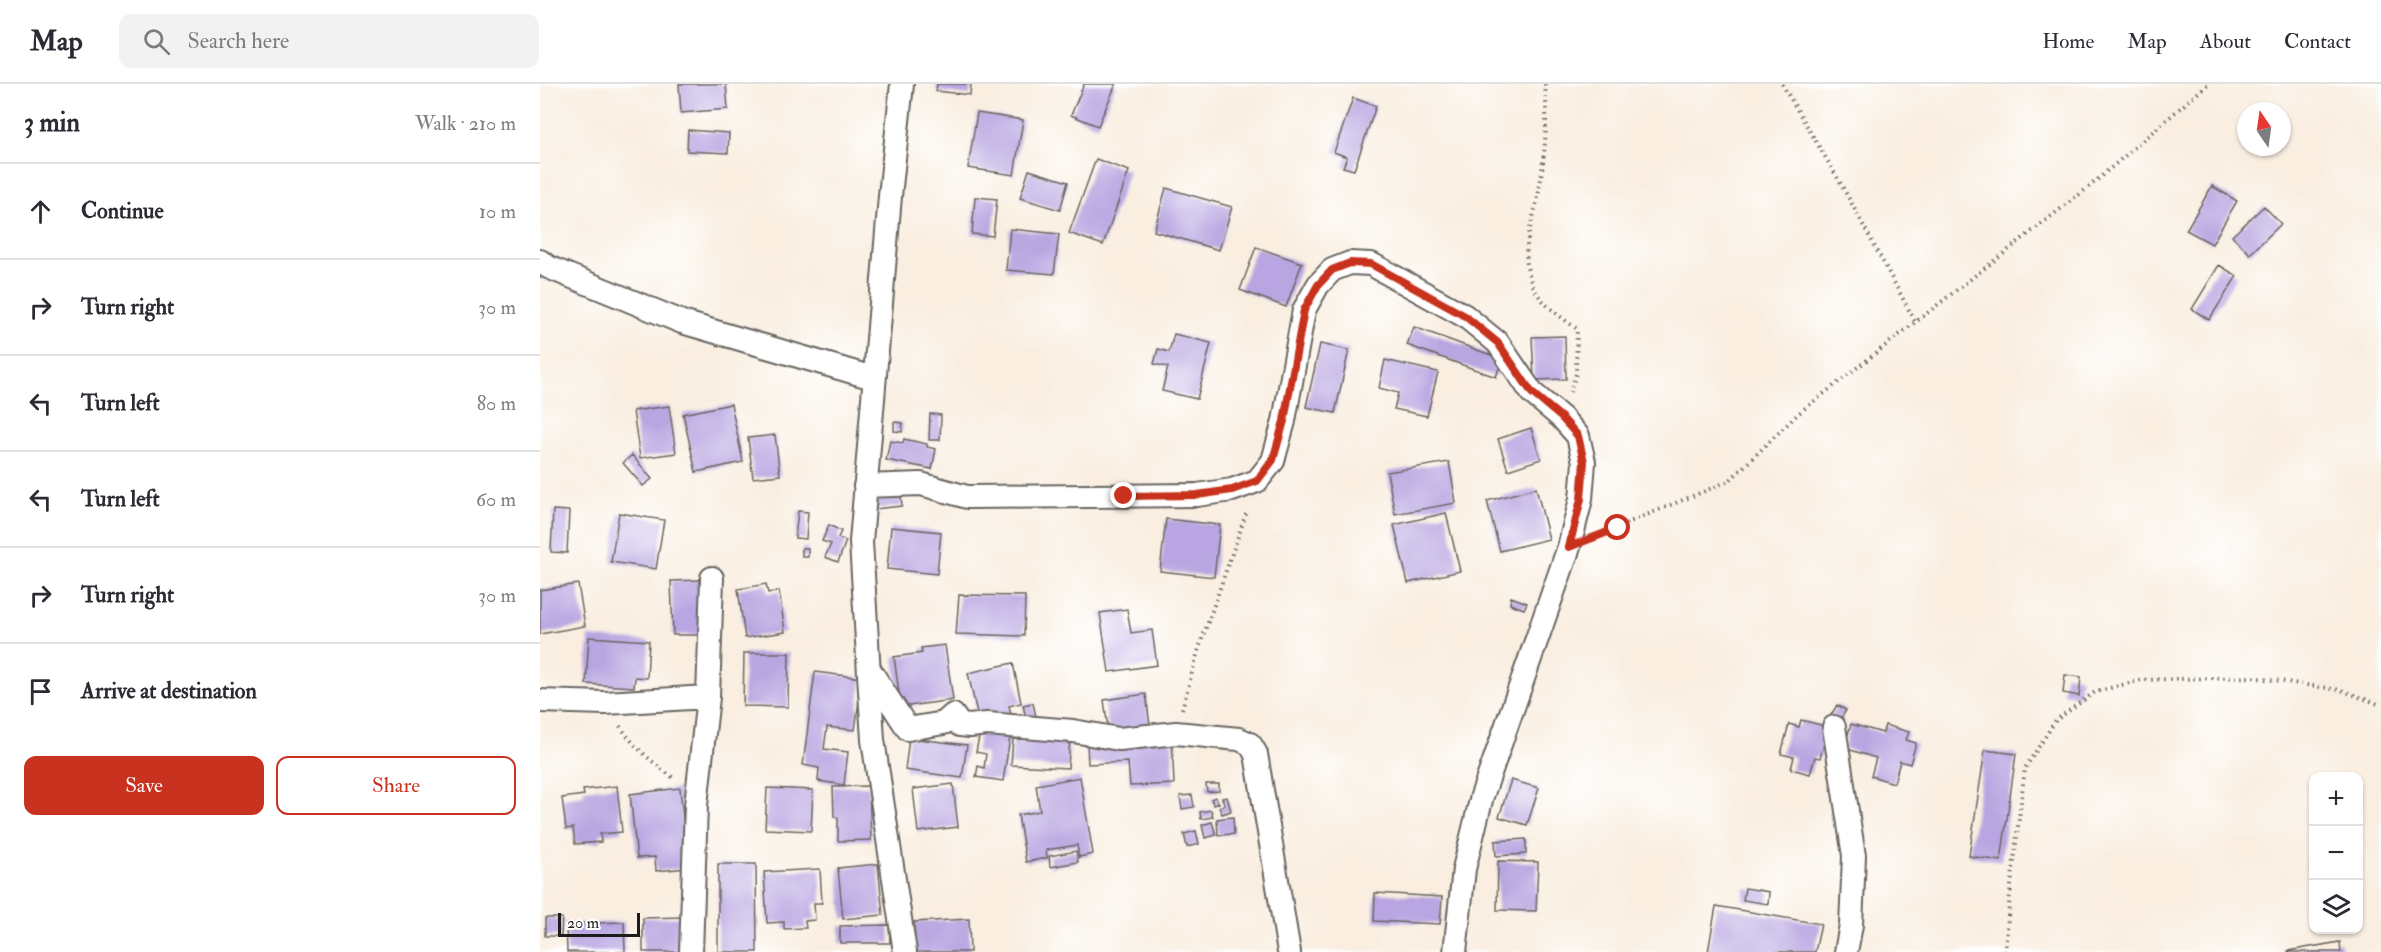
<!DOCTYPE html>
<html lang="en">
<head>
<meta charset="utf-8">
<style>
  :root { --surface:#fff; --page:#f2f2f3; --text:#2b2b33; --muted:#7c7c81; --line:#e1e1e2; --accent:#c8321e }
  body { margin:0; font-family:"IM FELL Double Pica",serif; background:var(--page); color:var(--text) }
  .controls { position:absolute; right:18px; bottom:18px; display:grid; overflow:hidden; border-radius:12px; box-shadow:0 2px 4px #0004 }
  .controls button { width:54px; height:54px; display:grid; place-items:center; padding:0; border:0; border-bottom:2px solid var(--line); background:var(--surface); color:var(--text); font:30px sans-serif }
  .compass { position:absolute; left:1697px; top:18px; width:54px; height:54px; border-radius:50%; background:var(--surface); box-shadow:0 2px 4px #0004; rotate:347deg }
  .scale { position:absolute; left:18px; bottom:15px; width:82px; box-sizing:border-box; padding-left:6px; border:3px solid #1c1c1c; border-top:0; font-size:16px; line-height:21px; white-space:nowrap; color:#1c1c1c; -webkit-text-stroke:4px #fff; paint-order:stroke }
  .stop { position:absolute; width:18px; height:18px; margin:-14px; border:4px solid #c8321e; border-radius:50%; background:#fff }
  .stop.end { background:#c8321e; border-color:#fff; box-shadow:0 2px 6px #0008 }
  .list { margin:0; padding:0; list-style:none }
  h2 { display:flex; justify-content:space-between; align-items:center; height:78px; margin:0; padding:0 24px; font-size:26px }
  h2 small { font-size:20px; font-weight:400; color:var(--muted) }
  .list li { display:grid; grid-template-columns:39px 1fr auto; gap:18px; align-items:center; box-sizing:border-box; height:96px; padding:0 24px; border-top:2px solid var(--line) }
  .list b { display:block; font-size:22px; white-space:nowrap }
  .list em { font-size:20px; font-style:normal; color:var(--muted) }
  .actions { display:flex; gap:12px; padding:18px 24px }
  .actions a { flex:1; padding:14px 0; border:2px solid var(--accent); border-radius:12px; text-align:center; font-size:21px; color:var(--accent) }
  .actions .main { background:var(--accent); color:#fff }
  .icon { flex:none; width:33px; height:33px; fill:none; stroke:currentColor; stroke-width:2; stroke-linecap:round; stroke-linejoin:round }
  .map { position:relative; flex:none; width:1841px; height:868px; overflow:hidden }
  header { display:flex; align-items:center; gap:36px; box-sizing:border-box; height:84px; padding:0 30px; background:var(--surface); border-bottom:2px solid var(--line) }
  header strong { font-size:28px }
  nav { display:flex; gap:33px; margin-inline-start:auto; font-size:21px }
  .search { width:420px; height:54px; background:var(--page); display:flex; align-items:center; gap:15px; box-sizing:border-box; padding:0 21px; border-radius:12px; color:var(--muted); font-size:22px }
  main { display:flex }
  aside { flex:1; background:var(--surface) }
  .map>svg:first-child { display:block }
</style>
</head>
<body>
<header>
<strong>Map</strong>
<div class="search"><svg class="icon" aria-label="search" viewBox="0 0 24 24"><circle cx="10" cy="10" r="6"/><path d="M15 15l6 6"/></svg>Search here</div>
<nav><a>Home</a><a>Map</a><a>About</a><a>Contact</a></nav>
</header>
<main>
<aside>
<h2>3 min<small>Walk · 210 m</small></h2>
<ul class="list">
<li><svg class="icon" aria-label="ahead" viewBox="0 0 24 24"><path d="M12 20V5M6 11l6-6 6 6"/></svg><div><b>Continue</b></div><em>10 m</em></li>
<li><svg class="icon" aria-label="right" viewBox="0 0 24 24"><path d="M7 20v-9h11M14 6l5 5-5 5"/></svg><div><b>Turn right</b></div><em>30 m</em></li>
<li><svg class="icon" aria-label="left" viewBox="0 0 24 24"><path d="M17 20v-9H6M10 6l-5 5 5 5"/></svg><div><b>Turn left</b></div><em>80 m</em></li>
<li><svg class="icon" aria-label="left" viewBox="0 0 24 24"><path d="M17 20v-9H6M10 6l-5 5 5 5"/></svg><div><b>Turn left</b></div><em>60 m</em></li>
<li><svg class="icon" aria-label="right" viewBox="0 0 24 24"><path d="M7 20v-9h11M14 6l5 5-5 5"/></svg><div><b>Turn right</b></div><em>30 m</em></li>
<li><svg class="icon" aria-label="arrive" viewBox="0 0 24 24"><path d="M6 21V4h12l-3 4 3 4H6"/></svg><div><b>Arrive at destination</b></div></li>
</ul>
<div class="actions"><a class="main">Save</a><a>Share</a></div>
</aside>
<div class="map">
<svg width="1841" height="868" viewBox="0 0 1841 868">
  <rect width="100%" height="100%" fill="#fff"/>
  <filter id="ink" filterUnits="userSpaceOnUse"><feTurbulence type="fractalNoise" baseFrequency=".0167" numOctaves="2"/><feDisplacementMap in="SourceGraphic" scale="12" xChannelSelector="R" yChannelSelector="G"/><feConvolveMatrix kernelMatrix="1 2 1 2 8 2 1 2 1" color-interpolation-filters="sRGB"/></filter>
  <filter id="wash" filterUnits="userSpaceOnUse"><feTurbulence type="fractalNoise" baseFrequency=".008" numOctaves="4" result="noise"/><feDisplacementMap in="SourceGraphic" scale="24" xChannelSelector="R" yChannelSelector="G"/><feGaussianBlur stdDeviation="1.35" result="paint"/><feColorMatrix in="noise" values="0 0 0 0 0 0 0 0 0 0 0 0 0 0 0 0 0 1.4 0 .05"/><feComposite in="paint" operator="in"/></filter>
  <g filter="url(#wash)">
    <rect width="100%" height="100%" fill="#f9eee0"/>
    <g id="blocks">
      <path fill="#b8a5e1" d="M 139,0 L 186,0 L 188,25 L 141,29 Z
        M 397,0 L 431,0 L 430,11 L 396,7 Z
        M 544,0 L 576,0 L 558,42 L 531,31 Z
        M 813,14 L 836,22 L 814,86 L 803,83 L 807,73 L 794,68 Z
        M 437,29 L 483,36 L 474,91 L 428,84 Z
        M 148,46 L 189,49 L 188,69 L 147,67 Z
        M 556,75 L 589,87 L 563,161 L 529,149 Z
        M 489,86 L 528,98 L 520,126 L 480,114 Z
        M 1672,102 L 1697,117 L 1672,160 L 1646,146 Z
        M 626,104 L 692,123 L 679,166 L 614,147 Z
        M 435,113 L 457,115 L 453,152 L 432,150 Z
        M 1724,122 L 1741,140 L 1710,170 L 1692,152 Z
        M 470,145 L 519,150 L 514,190 L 466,186 Z
        M 716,163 L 762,179 L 746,223 L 700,206 Z
        M 1679,181 L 1697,192 L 1669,236 L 1652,225 Z
        M 874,243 L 962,275 L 956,293 L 867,261 Z
        M 634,250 L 671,259 L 657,315 L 622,307 L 628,283 L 614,280 L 618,265 L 629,268 Z
        M 1025,252 L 1026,295 L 994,296 L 992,253 Z
        M 780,260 L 809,266 L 795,329 L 766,323 Z
        M 845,276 L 898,288 L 887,332 L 854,325 L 858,309 L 839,304 Z
        M 191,320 L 203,378 L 156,388 L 143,330 Z
        M 129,322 L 136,369 L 100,374 L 93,327 Z
        M 390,330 L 401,331 L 400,356 L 389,356 Z
        M 354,338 L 363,339 L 362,348 L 354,347 Z
        M 991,344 L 1001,375 L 968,386 L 958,355 Z
        M 235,351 L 240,391 L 213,394 L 208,354 Z
        M 364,355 L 387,360 L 387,363 L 396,365 L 392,385 L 346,376 L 350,357 L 363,359 Z
        M 92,371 L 112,395 L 103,402 L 83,379 Z
        M 909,378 L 916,419 L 855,430 L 847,388 Z
        M 360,403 L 362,422 L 335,425 L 333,406 Z
        M 996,404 L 1009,455 L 960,467 L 947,417 Z
        M 13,426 L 29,427 L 27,469 L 11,468 Z
        M 258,427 L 268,428 L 266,455 L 255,454 Z
        M 79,429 L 124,436 L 116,485 L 71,478 Z
        M 906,429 L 920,487 L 868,499 L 854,441 Z
        M 626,435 L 680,441 L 674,493 L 620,487 Z
        M 289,441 L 301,447 L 298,454 L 306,457 L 298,478 L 285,473 L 291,460 L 282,457 Z
        M 351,443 L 401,448 L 397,490 L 347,485 Z
        M 262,464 L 268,464 L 268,473 L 262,473 Z
        M 162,496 L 163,551 L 133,551 L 131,497 Z
        M 38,500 L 45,542 L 0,550 L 0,506 Z
        M 226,500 L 228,509 L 239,507 L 245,548 L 205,554 L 198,505 Z
        M 419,511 L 485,512 L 484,552 L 416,550 Z
        M 971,513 L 987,519 L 984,525 L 970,520 Z
        M 587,525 L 591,549 L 612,546 L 617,581 L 569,588 L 560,529 Z
        M 49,553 L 109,557 L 107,594 L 95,593 L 94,603 L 46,600 Z
        M 405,561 L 413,616 L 361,623 L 354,573 L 382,569 L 381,564 Z
        M 204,569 L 249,569 L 248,623 L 203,622 Z
        M 473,579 L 481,619 L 469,622 L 471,631 L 439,638 L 428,589 Z
        M 275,588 L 322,594 L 315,646 L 287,643 L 284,665 L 308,668 L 304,701 L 278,697 L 279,684 L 263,681 Z
        M 1525,591 L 1541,593 L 1539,612 L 1523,609 Z
        M 606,610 L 611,650 L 569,652 L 564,616 Z
        M 493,619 L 496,633 L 486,635 L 483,621 Z
        M 1297,621 L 1306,626 L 1300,636 L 1291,631 Z
        M 1261,636 L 1289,643 L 1280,674 L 1275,673 L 1270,690 L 1251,685 L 1254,673 L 1241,670 L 1249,640 L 1259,643 Z
        M 1311,640 L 1343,649 L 1345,641 L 1369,648 L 1366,656 L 1376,659 L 1370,680 L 1360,677 L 1354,699 L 1331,692 L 1336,674 L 1304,664 Z
        M 441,643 L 471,647 L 463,697 L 436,693 L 438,682 L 444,684 L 446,670 L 436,668 Z
        M 481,650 L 530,653 L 528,684 L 471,681 L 473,655 L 481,655 Z
        M 369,654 L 427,661 L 422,694 L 365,686 Z
        M 632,655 L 634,700 L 590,702 L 588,678 L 548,680 L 547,659 Z
        M 1445,666 L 1476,670 L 1461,777 L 1429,772 Z
        M 540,693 L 553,770 L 539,773 L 537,761 L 506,766 L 507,774 L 486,778 L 478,731 L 500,727 L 496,701 Z
        M 971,696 L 999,704 L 987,741 L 959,733 Z
        M 413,700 L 418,743 L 378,748 L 373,705 Z
        M 666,700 L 679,700 L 679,707 L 667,708 Z
        M 77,702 L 82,748 L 60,750 L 61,758 L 35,760 L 33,744 L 26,745 L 22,714 L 44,711 L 43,706 Z
        M 329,702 L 331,756 L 298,757 L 298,734 L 294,733 L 293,703 Z
        M 140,704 L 148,784 L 116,787 L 115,773 L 97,774 L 90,710 Z
        M 227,704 L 273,706 L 271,747 L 225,745 Z
        M 652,711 L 654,723 L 642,725 L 640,712 Z
        M 675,713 L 679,719 L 674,721 L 671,715 Z
        M 687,713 L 691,727 L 682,730 L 679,723 L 685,721 L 682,714 Z
        M 671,726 L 673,733 L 661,735 L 660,728 Z
        M 693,733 L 694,750 L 678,751 L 677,735 Z
        M 672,738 L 676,751 L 665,754 L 662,741 Z
        M 656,747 L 659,760 L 647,763 L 644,750 Z
        M 986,755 L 986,770 L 956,772 L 955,757 Z
        M 536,767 L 538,778 L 510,783 L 509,772 Z
        M 958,777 L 998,778 L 996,827 L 957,826 Z
        M 178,780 L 216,780 L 217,868 L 178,868 Z
        M 338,780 L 343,831 L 303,835 L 298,784 Z
        M 280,785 L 282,819 L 274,819 L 275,836 L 265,837 L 266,844 L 244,845 L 244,838 L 227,839 L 224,788 Z
        M 1205,804 L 1229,808 L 1228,820 L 1203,816 Z
        M 835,809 L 902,813 L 900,840 L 834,837 Z
        M 1176,822 L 1281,840 L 1275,868 L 1168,868 Z
        M 145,833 L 146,865 L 140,865 L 140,868 L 103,868 L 103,834 Z
        M 5,834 L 22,834 L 21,852 L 5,852 Z
        M 429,835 L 430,868 L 375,868 L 374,838 Z
        M 84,838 L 85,868 L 27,868 L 26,840 Z
        M 349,841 L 350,859 L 300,859 L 300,842 Z
        M 1800,858 L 1801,868 L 1748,868 L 1748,867 Z"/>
    </g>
  </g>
  <g filter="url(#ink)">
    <use href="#blocks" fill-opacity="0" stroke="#696661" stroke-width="1.5"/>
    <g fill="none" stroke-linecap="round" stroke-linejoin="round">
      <defs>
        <path id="street" d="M 362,0 L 350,112 L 321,458 L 333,656 L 365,868
          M 0,177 L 8,183 L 142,238 L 333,294
          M 325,402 L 381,400 L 427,413 L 657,411 L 692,406 L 717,397 L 733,377 L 744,337 L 764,226 L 778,201 L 792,186 L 810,179 L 831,180 L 925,232 L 958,259 L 992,309 L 1022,334 L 1038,352 L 1044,378 L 1041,415 L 1029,463 L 942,712 L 924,785 L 915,868
          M 329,585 L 368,645 L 404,639 L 413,631 L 420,641 L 430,642 L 447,640 L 533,647 L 579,655 L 636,649 L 699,655 L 710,660 L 716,670 L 749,868
          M 0,617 L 65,619 L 168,613
          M 1294,643 L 1314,772 L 1311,841 L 1306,868
          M 151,868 L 156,721 L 168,613 L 172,494"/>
      </defs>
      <use href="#street" stroke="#696661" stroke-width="26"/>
      <path stroke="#696661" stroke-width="4" stroke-dasharray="1.5 4.5" stroke-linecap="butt" d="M 1005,0 C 1008,36 1005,65 1000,101 C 995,138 976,167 994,204 C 1002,221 1023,234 1037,245 L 1036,290 L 1030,308
        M 1242,0 L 1300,98 L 1376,239
        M 1058,451 L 1189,397 L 1259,329 L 1550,102 L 1668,0
        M 642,625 L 659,564 L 707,427
        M 80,642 C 94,663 114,680 135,695
        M 1465,868 L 1470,810 L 1485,684 L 1516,636 L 1555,608 L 1601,596 L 1712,593 L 1801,606 L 1841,621"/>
      <use href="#street" stroke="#fff" stroke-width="22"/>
    </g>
  </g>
  <g fill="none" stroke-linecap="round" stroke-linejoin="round" filter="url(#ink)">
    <path stroke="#c8321e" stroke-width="8" d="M 584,412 L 657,411 L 692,406 L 717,397 L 733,376 L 744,337 L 764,226 L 778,201 L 792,186 L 810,179 L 831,180 L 925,232 L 958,259 L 992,309 L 1022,334 L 1038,352 L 1044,378 L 1041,415 L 1029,463 L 1078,444"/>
  </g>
</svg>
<div class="controls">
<button>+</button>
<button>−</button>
<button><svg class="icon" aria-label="layers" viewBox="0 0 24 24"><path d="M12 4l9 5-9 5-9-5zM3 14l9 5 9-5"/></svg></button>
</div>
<svg class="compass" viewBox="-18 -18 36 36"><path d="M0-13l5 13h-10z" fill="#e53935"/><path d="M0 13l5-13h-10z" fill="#7c7c81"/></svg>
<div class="scale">20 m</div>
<div class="stop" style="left:1078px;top:444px"></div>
<div class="stop end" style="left:584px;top:412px"></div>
</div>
</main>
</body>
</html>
